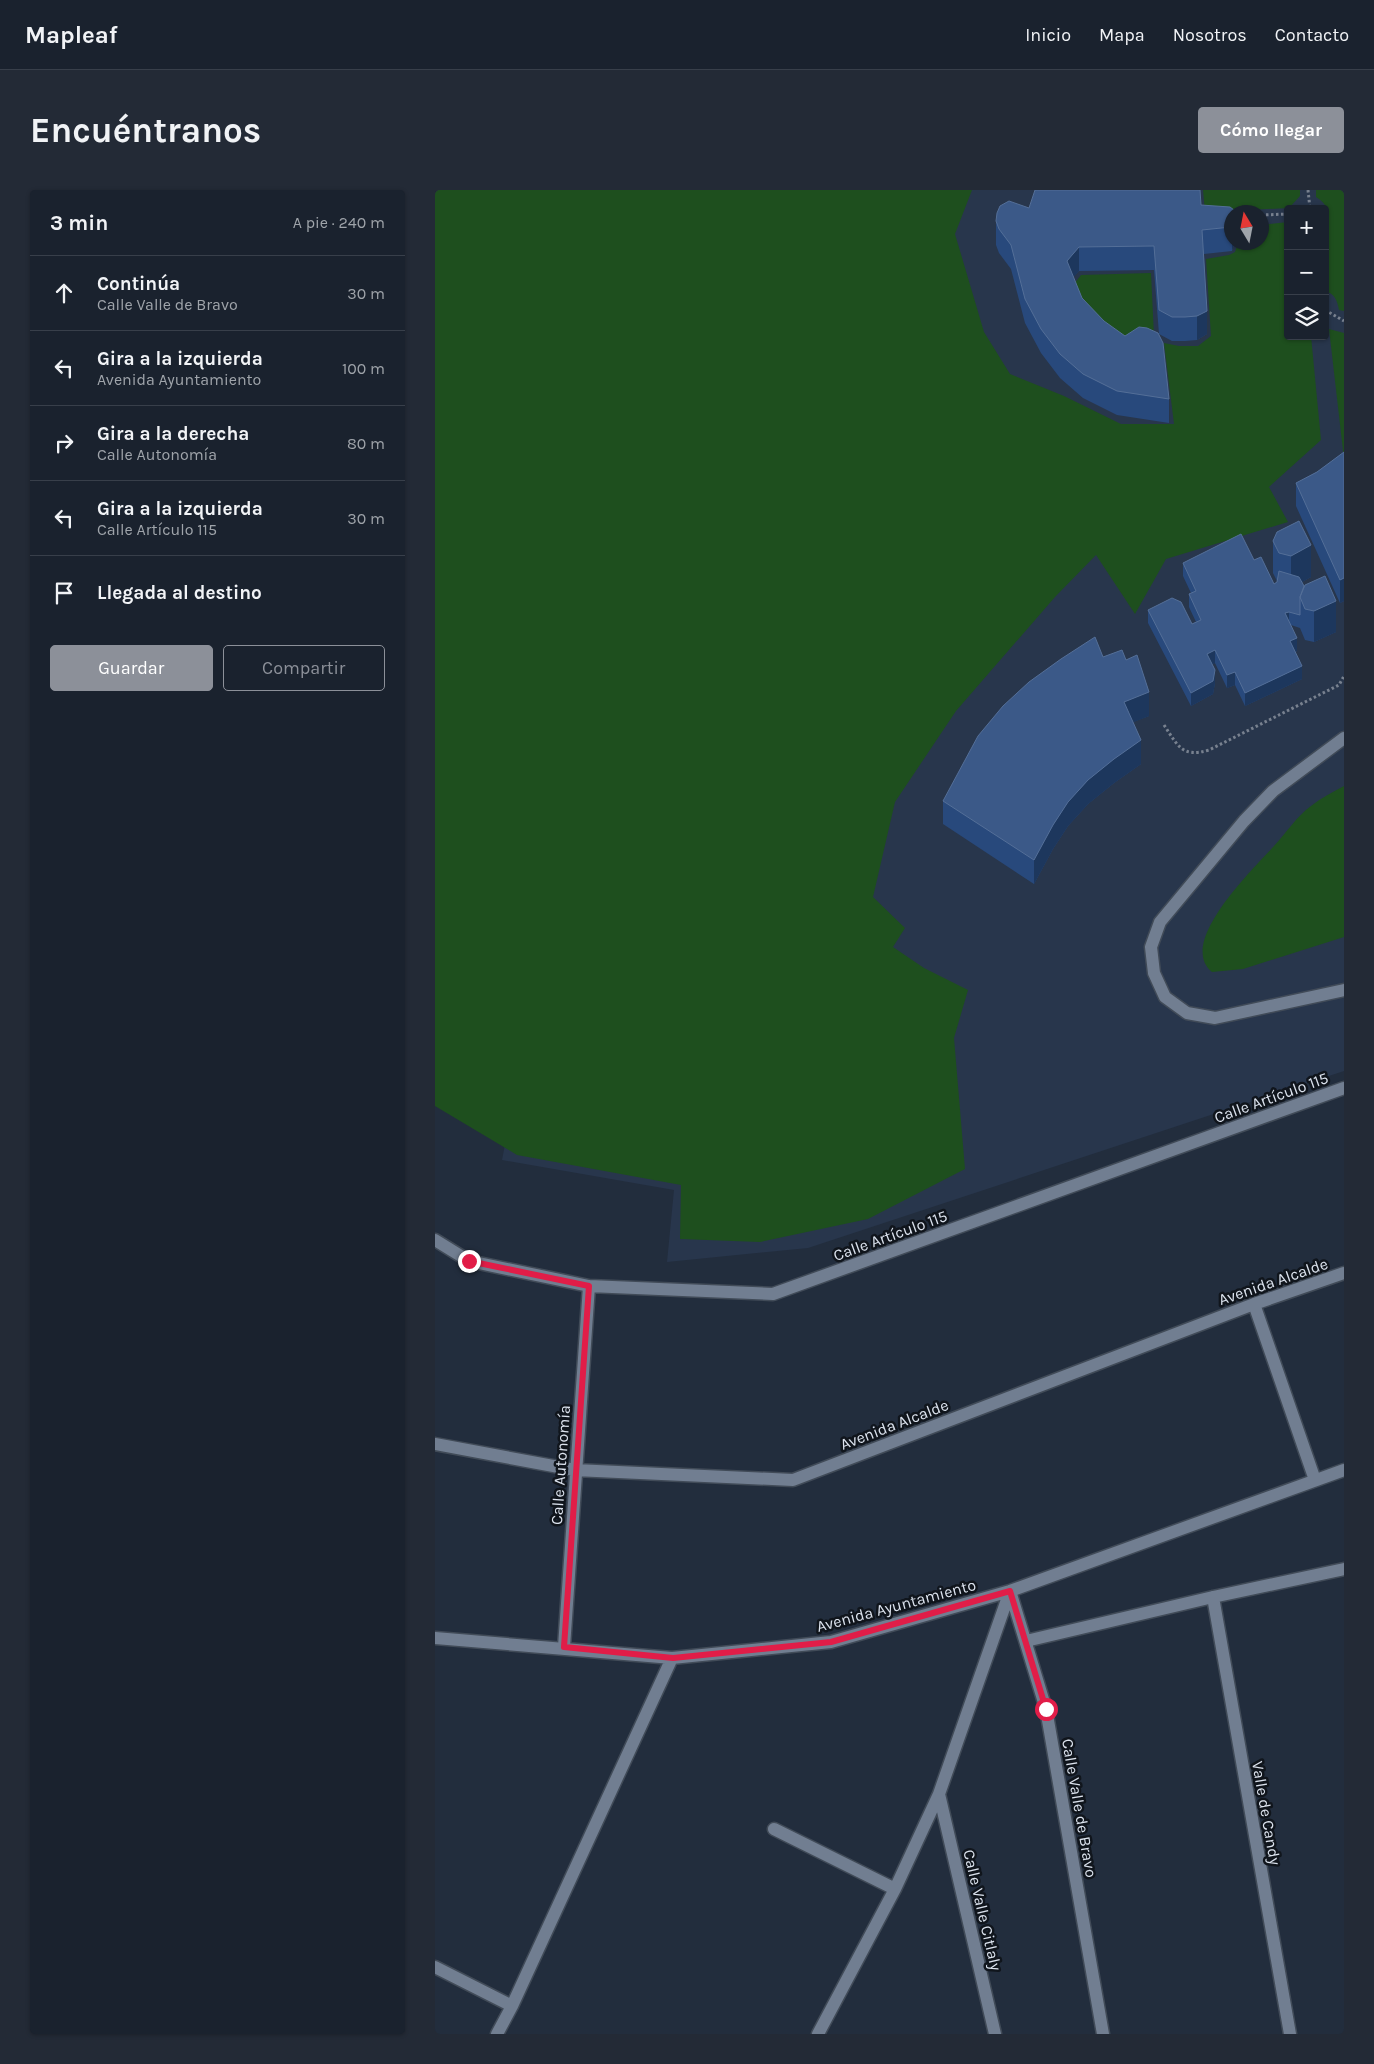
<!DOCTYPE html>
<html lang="es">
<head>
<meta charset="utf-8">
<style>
  :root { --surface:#1a222e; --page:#232a36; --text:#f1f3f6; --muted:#9fa4aa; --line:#383f4a; --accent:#8c9099 }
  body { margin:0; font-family:Karla,sans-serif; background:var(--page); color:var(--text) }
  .controls { position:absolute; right:15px; top:15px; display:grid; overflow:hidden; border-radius:5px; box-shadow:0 1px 4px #0004 }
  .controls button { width:45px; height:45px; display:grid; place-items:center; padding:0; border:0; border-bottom:1px solid var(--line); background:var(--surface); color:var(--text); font:25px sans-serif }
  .compass { position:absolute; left:789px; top:15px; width:45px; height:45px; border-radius:50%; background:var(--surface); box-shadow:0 1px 4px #0004; rotate:350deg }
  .stop { position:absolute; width:15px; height:15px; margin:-11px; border:4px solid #e11d48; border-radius:50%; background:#fff }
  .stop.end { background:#e11d48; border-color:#fff; box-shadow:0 1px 5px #0008 }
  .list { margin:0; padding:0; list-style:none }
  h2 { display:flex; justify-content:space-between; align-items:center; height:65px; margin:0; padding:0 20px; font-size:21px }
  h2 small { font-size:16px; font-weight:400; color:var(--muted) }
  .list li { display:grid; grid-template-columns:32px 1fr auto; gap:15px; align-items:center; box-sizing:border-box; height:75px; padding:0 20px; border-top:1px solid var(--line) }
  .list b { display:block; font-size:19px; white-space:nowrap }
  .list p { margin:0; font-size:16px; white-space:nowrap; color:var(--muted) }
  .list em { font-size:16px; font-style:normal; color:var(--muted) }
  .actions { display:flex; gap:10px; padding:15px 20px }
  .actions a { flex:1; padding:11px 0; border:1px solid var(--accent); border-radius:5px; text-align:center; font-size:18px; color:var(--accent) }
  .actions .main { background:var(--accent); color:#fff }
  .icon { flex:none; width:28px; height:28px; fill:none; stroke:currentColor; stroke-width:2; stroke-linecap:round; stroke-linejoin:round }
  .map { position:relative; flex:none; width:909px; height:1844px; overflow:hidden; border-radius:5px }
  header { display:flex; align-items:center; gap:30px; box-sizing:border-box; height:70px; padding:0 25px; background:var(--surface); border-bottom:1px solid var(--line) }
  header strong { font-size:24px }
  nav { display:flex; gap:28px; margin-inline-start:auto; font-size:18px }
  .intro { display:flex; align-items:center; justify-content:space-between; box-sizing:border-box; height:120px; padding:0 30px }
  h1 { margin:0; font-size:35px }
  .button { padding:12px 22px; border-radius:5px; background:var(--accent); color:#fff; font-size:18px; font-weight:700 }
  main { display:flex; gap:30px; padding:0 30px }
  aside { flex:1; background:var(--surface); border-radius:5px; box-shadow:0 1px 4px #0004 }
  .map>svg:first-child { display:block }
</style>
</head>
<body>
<header>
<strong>Mapleaf</strong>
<nav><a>Inicio</a><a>Mapa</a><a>Nosotros</a><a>Contacto</a></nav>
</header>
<div class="intro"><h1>Encuéntranos</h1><a class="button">Cómo llegar</a></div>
<main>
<aside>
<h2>3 min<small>A pie · 240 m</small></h2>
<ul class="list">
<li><svg class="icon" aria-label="ahead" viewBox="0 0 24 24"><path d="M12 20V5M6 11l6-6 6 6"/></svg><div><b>Continúa</b><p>Calle Valle de Bravo</p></div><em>30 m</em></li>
<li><svg class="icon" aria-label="left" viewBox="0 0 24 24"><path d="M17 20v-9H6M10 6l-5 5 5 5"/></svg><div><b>Gira a la izquierda</b><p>Avenida Ayuntamiento</p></div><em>100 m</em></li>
<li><svg class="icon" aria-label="right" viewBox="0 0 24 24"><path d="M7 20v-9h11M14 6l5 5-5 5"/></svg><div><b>Gira a la derecha</b><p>Calle Autonomía</p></div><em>80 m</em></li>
<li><svg class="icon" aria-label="left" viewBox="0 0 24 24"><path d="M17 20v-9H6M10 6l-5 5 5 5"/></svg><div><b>Gira a la izquierda</b><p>Calle Artículo 115</p></div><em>30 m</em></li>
<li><svg class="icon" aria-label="arrive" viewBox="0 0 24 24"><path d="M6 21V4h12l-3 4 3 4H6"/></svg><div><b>Llegada al destino</b></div></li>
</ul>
<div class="actions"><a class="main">Guardar</a><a>Compartir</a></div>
</aside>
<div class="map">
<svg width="909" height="1844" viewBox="0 0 909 1844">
  <rect width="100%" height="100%" fill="#222d3d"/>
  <path fill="#28364c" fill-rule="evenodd" d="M 0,0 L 909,0 L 909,881 L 373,1058 L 232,1072 L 239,1000 L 67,970 L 97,815 ZM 853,19 L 890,19 L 890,146 L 853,146 ZM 796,22 L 826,22 L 826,52 L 796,52 Z"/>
  <path fill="#1e4f1e" d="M 0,0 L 537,0 L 520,44 L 549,142 L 575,184 L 629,206 L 686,234 L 739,234 L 729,153 L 744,156 L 763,156 L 776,146 L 771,69 L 794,65 L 800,62 L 803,53 L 826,52 L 827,35 L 853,32 L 853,146 L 876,146 L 886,250 L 834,297 L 853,332 L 731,369 L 700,424 L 661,365 L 620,407 L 521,521 L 460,612 L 438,707 L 470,738 L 458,757 L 489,778 L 533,800 L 519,848 L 530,979 L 433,1029 L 325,1052 L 245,1049 L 246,995 L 82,965 L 0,916 Z
    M 768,0 L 865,0 L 865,6 L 854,18 L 770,22 Z
    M 881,0 L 909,0 L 909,121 L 904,120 C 902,110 900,104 890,101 L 890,38 C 896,25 894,15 881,7 Z
    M 716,83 L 719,146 L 691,158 L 660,136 L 639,94 L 646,85 Z
    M 894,139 L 909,143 L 909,269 Z
    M 909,596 L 909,747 L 808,779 L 777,782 C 741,753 819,678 839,656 C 851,643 862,626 876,616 C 886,608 898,602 909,596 Z"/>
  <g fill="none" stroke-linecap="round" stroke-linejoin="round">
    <defs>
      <path id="minor" d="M 909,548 L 838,601 L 809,631 L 725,732 L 716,757 L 719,783 L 730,807 L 752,823 L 780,828 L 909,800
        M 0,1050 L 34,1071 L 154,1096 L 338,1104 L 909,898
        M 819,1114 L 880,1290
        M 0,1254 L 140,1280 L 358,1290 L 819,1114 L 909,1083
        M 575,1401 L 611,1519 L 668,1844
        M 778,1407 L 855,1844
        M 0,1448 L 237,1468 L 396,1452 L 575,1401 L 909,1280
        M 591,1451 L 778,1407 L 909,1379
        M 129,1457 L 154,1096
        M 504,1604 L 560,1844
        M 339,1639 L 460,1699
        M 0,1777 L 77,1816
        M 62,1844 L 77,1816 L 237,1468
        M 383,1844 L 460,1699 L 504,1604 L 575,1401"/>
    </defs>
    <use href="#minor" stroke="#414b58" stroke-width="15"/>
    <path stroke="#78818f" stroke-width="3" stroke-dasharray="2.5 2.5" stroke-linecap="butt" d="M 873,0 L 875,19
      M 826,25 L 853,24
      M 890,120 L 909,131
      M 729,535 C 743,556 747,568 774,560 L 904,495 L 909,486"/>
    <use href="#minor" stroke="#717e91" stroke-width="12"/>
  </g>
  <path fill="#28497c" d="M 766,15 L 796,22 L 796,52 L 800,52 L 797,61 L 769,64 L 772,144 L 762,150 L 750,151 L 737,151 L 724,144 L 719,80 L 644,81 L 638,87 L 647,108 L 734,209 L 734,233 L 682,225 L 648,208 L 625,188 L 606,163 L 590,133 L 576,79 L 564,63 L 561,55 L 561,31 L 594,18 Z
    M 909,262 L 909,411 L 905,413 L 861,316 L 861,293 L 882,282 Z
    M 842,342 L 876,387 L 867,392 L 869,396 L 901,442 L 879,452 L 870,450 L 865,438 L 856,435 L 862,461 L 860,462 L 867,489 L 810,516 L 800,495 L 792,498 L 780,473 L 777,474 L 780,493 L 778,504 L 756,516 L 713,433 L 713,420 L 757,434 L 761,432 L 754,417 L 754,404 L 756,403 L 748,386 L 748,373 L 819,370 L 839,394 L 842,392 L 842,391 L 838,383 L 838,351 Z
    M 668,467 L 714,526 L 698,532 L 706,574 L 679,593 L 653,614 L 633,636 L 618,659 L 599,694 L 508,634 L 508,611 Z"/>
  <path fill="#1d375d" d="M 797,52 L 800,52 L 797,61 Z
    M 644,57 L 644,81 L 632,95 L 632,71 Z
    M 772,121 L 772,144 L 762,150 L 762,126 Z
    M 876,355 L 876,387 L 856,398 L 856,366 Z
    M 909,388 L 909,411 L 905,413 L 905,390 Z
    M 901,411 L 901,442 L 879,452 L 879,421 Z
    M 854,422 L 854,435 L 850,423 Z
    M 862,448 L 862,461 L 855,464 L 855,451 Z
    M 780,460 L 780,473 L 772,477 L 772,464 Z
    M 867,476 L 867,489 L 810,516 L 810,503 Z
    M 780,480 L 780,493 L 778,504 L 756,516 L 756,503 Z
    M 800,482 L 800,495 L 792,498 L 792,485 Z
    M 714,502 L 714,526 L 689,536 L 689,512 Z
    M 706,550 L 706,574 L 679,593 L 653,614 L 633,636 L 618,659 L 599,694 L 599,670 L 618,635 L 633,612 L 653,590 L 679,569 Z"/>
  <path fill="#3b5988" stroke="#546f98" d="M 600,0 L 765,0 L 766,15 L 795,17 L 799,20 L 800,22 L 796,22 L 796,37 L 767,40 L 772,121 L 762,126 L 750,127 L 737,127 L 724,120 L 719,56 L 644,57 L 632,71 L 647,108 L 669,131 L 690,146 L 704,137 L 712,138 L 723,143 L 728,153 L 734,209 L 682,201 L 648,184 L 625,164 L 606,139 L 590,109 L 576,55 L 564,39 L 561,31 L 562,23 L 565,16 L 574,11 L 594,18 Z
    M 909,262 L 909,388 L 905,390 L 861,293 L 882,282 Z
    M 864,331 L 876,355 L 856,366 L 844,363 L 838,351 L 842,342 Z
    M 806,344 L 819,370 L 826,367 L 839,394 L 842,392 L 844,381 L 864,387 L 869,396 L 865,407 L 865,425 L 854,422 L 850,423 L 862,448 L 855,451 L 867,476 L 810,503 L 800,482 L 792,485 L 780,460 L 772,464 L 780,480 L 778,491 L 756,503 L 713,420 L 737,408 L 746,412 L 757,434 L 766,430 L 754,404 L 761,401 L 748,373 Z
    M 890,386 L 901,411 L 879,421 L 870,419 L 865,407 L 870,395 Z
    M 660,447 L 668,467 L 687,460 L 691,470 L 702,465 L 714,502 L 689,512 L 706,550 L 679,569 L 653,590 L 633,612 L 618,635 L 599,670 L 508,611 L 543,546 L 568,516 L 594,492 L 626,469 Z"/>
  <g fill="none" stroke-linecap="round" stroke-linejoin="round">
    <path stroke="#e11d48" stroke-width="6" d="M 34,1071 L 154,1096 L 129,1457 L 238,1468 L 396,1452 L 575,1401 L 611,1519"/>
  </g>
  <g text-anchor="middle" stroke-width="5" stroke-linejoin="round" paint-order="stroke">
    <g font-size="16" fill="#dce3ee" stroke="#10151c">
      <text transform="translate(836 907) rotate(-20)" y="6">Calle Artículo 115</text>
      <text transform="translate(455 1045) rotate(-20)" y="6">Calle Artículo 115</text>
      <text transform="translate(838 1091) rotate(-19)" y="6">Avenida Alcalde</text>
      <text transform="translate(459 1234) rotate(-21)" y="6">Avenida Alcalde</text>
      <text transform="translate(125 1275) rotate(-86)" y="6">Calle Autonomía</text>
      <text transform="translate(461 1415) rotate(-15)" y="6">Avenida Ayuntamiento</text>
      <text transform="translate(645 1618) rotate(80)" y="6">Calle Valle de Bravo</text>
      <text transform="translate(832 1623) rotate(80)" y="6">Valle de Candy</text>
      <text transform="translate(548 1720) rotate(77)" y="6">Calle Valle Citlaly</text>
    </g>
  </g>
</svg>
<div class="controls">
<button>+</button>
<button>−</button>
<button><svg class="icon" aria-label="layers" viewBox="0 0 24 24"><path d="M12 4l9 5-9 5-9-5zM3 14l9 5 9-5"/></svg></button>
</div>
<svg class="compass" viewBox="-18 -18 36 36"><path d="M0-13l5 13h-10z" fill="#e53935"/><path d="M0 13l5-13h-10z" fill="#9fa4aa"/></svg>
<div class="stop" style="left:611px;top:1519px"></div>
<div class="stop end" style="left:34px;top:1071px"></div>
</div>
</main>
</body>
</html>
